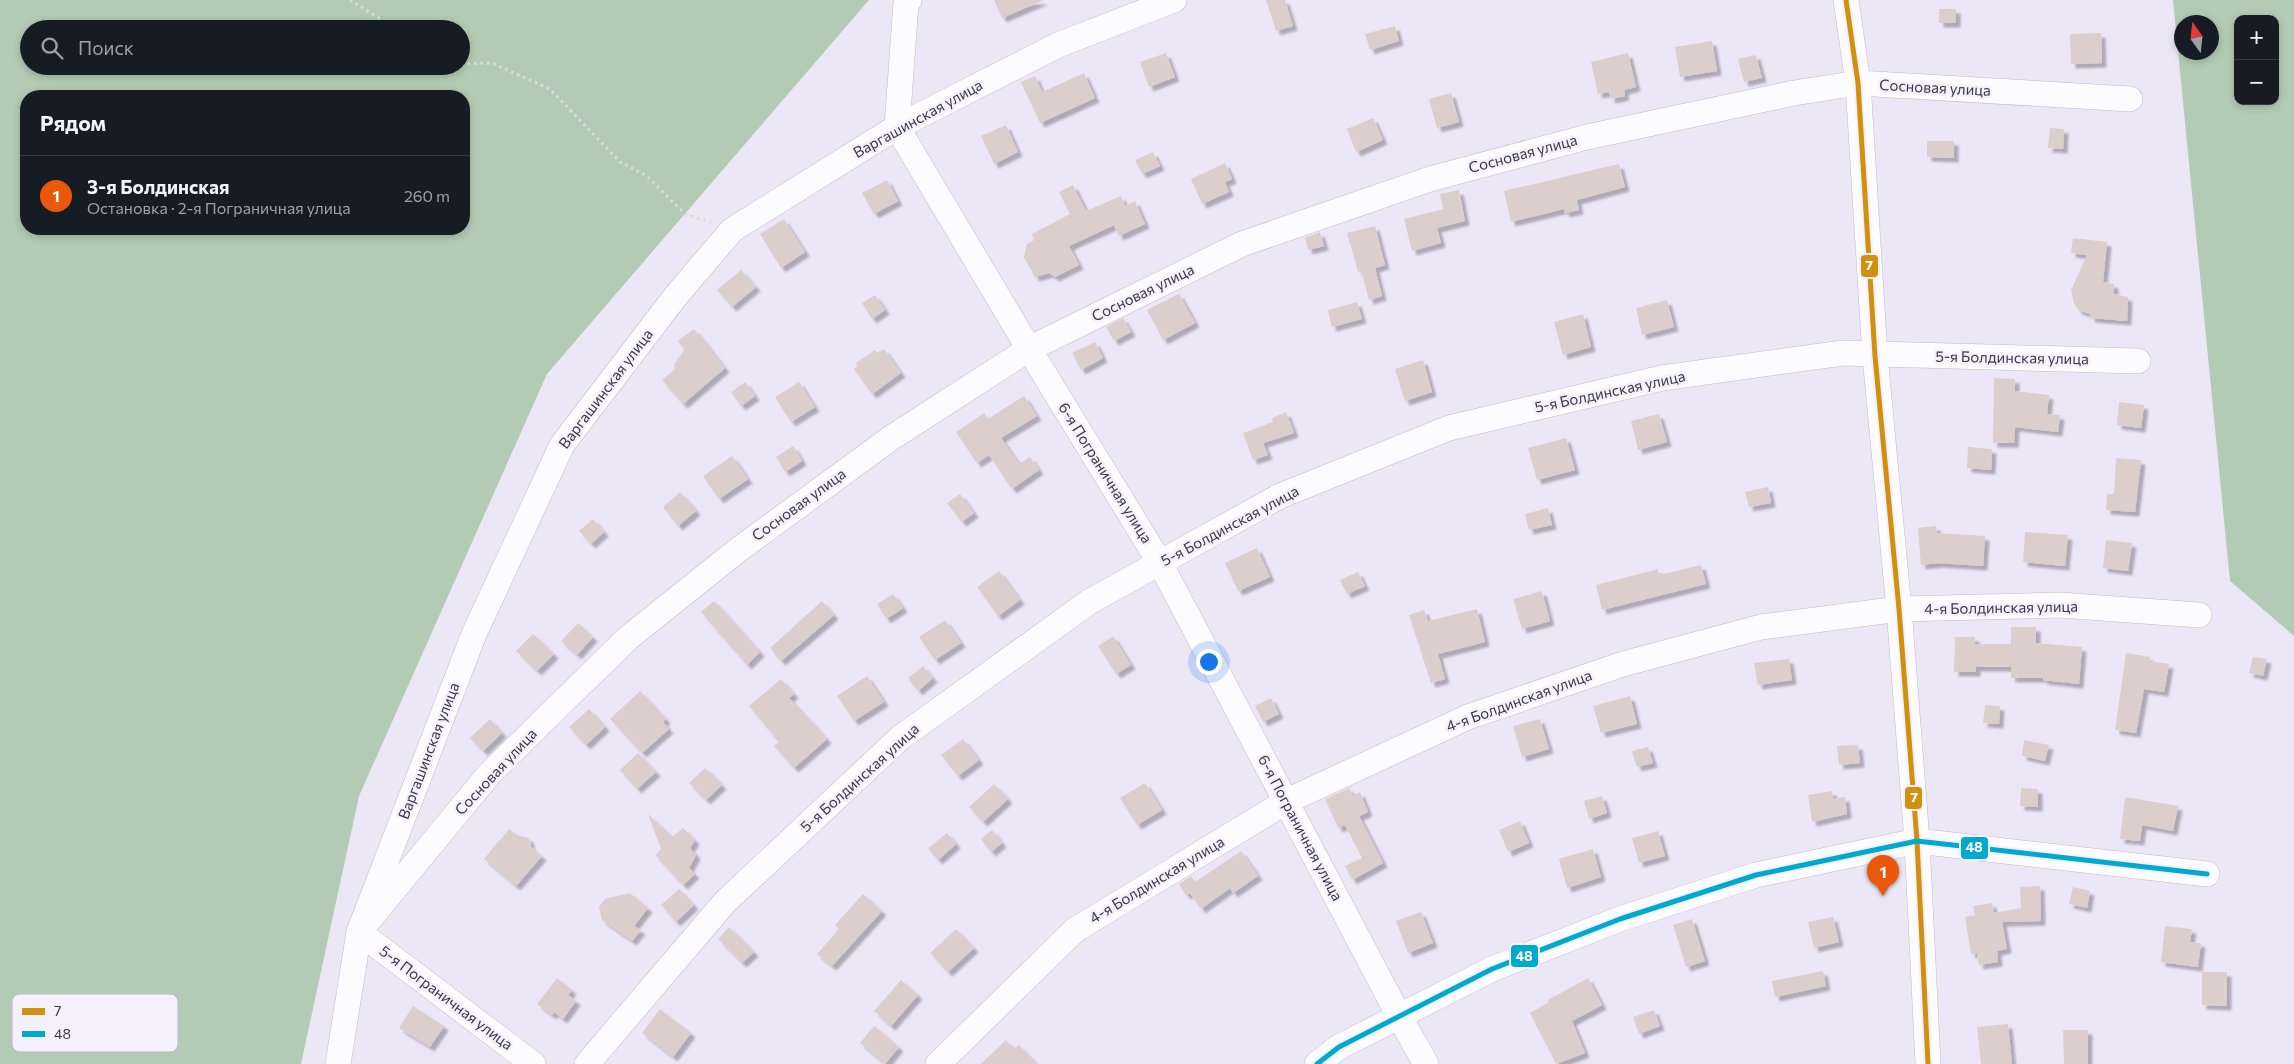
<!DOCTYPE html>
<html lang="ru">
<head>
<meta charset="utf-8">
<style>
  :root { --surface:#171b24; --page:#242831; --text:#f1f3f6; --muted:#9ea1a6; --line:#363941; --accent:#ea580c }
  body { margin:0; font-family:Commissioner,sans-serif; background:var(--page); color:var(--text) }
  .controls { position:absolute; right:15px; top:15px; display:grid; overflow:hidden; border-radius:10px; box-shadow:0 2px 8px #0003 }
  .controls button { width:45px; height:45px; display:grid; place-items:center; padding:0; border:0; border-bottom:1px solid var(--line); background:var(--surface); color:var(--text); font:25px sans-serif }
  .compass { position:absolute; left:2174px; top:15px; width:45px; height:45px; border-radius:50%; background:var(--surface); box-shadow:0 2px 8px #0003; rotate:345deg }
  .you { position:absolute; left:1208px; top:661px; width:18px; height:18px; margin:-12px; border:4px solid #fff; border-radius:50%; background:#1a73e8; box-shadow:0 0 0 8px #1a73e833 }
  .badge { display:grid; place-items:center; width:32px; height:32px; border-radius:50%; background:var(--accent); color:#fff; font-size:16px; font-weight:700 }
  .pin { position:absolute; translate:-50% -41px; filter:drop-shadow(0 1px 2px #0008) }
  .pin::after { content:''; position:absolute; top:26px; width:18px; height:15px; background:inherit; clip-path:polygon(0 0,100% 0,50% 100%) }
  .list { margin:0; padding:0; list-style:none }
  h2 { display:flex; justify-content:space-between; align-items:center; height:65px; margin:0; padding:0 20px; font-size:21px }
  h2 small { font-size:16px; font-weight:400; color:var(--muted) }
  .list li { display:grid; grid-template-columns:32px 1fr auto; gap:15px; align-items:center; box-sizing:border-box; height:80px; padding:0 20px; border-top:1px solid var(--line) }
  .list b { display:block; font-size:19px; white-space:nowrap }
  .list p { margin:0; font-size:16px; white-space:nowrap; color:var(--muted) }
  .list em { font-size:16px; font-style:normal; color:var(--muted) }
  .icon { flex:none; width:28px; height:28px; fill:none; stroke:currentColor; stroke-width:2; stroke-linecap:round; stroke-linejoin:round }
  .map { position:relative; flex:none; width:2294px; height:1064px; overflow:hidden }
  .search { position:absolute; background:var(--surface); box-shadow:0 2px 8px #0003; left:20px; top:20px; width:450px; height:55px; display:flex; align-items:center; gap:12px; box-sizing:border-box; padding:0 18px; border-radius:28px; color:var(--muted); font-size:19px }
  .panel { position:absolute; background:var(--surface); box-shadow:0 2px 8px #0003; left:20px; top:90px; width:450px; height:145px; border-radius:20px }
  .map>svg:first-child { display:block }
</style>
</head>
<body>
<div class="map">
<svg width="2294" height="1064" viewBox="0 0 2294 1064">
  <defs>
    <filter id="shadow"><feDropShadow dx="4.5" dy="4.5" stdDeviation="1" flood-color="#0004"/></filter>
  </defs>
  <rect width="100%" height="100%" fill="#ece7f7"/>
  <path fill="#b3cbb4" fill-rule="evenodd" d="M 0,0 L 869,0 L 547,374 L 359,796 L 301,1064 L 0,1064 ZM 29,29 L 461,29 L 461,66 L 29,66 ZM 26,96 L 464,96 L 464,229 L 26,229 Z
    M 2173,0 L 2294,0 L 2294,636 L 2230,581 ZM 2238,19 L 2275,19 L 2275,101 L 2238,101 ZM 2182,22 L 2212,22 L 2212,52 L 2182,52 Z"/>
  <path fill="#dccecd" filter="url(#shadow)" d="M 994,0 L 1044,0 L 1002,18 Z
    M 1266,0 L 1285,0 L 1293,26 L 1276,31 Z
    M 1939,9 L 1956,9 L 1956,23 L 1939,23 Z
    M 1395,26 L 1399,41 L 1370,50 L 1365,34 Z
    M 2101,33 L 2102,63 L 2071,64 L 2070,34 Z
    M 1712,41 L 1717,71 L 1680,77 L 1675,47 Z
    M 1166,53 L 1175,77 L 1149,87 L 1140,62 Z
    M 1628,53 L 1636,87 L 1624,90 L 1625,96 L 1611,99 L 1609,92 L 1598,94 L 1591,62 Z
    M 1756,55 L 1762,78 L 1744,82 L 1738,59 Z
    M 1084,73 L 1095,98 L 1040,123 L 1021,82 L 1035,76 L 1042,92 Z
    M 1451,93 L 1459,122 L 1437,128 L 1429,99 Z
    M 1373,118 L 1383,140 L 1356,152 L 1347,129 Z
    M 1006,125 L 1018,152 L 994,164 L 981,136 Z
    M 2050,128 L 2064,129 L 2063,149 L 2048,148 Z
    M 1927,141 L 1954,141 L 1954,158 L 1927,157 Z
    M 1153,152 L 1160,166 L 1142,174 L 1135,160 Z
    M 1225,163 L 1232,179 L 1225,182 L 1229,192 L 1202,204 L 1191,179 Z
    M 1619,164 L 1625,187 L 1577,200 L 1579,210 L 1565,213 L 1564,209 L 1511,222 L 1504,191 Z
    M 887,180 L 898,201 L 874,214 L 862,193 Z
    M 1073,185 L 1086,211 L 1121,196 L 1125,206 L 1135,201 L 1145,224 L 1119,236 L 1114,225 L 1069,246 L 1079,265 L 1055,277 L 1049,273 L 1035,277 L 1024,257 L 1027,244 L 1034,240 L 1032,234 L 1070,214 L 1059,192 Z
    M 1459,190 L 1465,221 L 1437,228 L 1441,243 L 1412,251 L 1404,219 L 1443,209 L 1440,194 Z
    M 784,219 L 805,252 L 781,268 L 760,234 Z
    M 1375,226 L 1385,265 L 1375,268 L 1382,296 L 1369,300 L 1361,271 L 1358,272 L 1347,233 Z
    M 1320,232 L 1324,246 L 1308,250 L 1305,238 Z
    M 2073,238 L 2107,242 L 2103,282 L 2114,284 L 2114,294 L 2128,297 L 2127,321 L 2091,318 L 2090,314 L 2078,310 L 2074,303 L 2071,290 L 2087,255 L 2071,253 Z
    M 741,270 L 756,287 L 732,307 L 717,290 Z
    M 1179,294 L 1195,323 L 1163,340 L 1147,310 Z
    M 875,295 L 885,310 L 872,319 L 862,303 Z
    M 1667,300 L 1674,327 L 1642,335 L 1636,308 Z
    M 1357,302 L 1362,319 L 1332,327 L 1328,310 Z
    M 1583,314 L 1591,347 L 1563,355 L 1554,322 Z
    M 1123,318 L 1131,332 L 1114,341 L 1106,327 Z
    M 694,329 L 725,368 L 683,404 L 662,380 L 675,369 L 674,364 L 684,350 L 678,341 Z
    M 1095,342 L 1103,358 L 1081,370 L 1072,353 Z
    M 884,349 L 901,373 L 872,394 L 854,369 L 858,366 L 856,363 L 875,350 L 877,353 Z
    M 1423,360 L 1432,392 L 1405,401 L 1395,369 Z
    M 1994,378 L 2015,379 L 2015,391 L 2049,395 L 2047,414 L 2060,415 L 2058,432 L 2015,427 L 2014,443 L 1993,443 Z
    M 745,382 L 755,396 L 741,406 L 731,392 Z
    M 799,382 L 815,407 L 791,422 L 775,397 Z
    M 1024,396 L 1037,416 L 1001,438 L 1019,464 L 1030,457 L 1039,470 L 1012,489 L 989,455 L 977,463 L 956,432 L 984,413 L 988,419 Z
    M 2119,402 L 2144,405 L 2141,428 L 2117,425 Z
    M 1286,412 L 1294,433 L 1263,443 L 1268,455 L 1253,460 L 1243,433 L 1273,422 L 1272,418 Z
    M 1659,414 L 1667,442 L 1638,450 L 1631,421 Z
    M 1566,438 L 1575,470 L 1537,480 L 1528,448 Z
    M 793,446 L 802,461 L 785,472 L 776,457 Z
    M 1968,447 L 1992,449 L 1991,470 L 1967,468 Z
    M 732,456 L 748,479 L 719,499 L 703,476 Z
    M 2116,458 L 2141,460 L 2135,512 L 2106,510 L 2107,494 L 2114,494 Z
    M 1768,487 L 1771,503 L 1749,507 L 1745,492 Z
    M 680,492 L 696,511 L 678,526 L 663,507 Z
    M 960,494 L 974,513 L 962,522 L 947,503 Z
    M 1548,508 L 1552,525 L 1529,530 L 1525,514 Z
    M 593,519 L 604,532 L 591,544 L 579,531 Z
    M 1936,526 L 1937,533 L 1985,536 L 1983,566 L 1938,563 L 1921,565 L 1918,528 Z
    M 2025,532 L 2068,535 L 2065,566 L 2023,562 Z
    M 2106,540 L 2132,543 L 2128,571 L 2103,568 Z
    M 1257,548 L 1270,577 L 1238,591 L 1225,563 Z
    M 1701,565 L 1706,584 L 1602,610 L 1596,585 L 1658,569 L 1659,575 Z
    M 999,571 L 1020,600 L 998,616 L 977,587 Z
    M 1358,572 L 1365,586 L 1347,594 L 1340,580 Z
    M 1542,591 L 1550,621 L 1522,629 L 1513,599 Z
    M 893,594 L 903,608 L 886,619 L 877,604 Z
    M 714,601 L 760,652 L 747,665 L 701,612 Z
    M 822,601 L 834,615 L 781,661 L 770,648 Z
    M 1477,609 L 1485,642 L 1438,654 L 1445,679 L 1431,683 L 1409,615 L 1424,610 L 1428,621 Z
    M 945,620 L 961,643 L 935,660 L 919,637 Z
    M 578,623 L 593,637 L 577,655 L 561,641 Z
    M 2011,627 L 2036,627 L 2036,643 L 2082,647 L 2079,684 L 2043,680 L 2043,678 L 2011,678 L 2011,667 L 1976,667 L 1976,672 L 1954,672 L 1955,637 L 1975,637 L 1975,644 L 2011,644 Z
    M 533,634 L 554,654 L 537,671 L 516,651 Z
    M 1113,636 L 1131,665 L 1116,674 L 1098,646 Z
    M 2126,653 L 2150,657 L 2149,661 L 2169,664 L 2164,692 L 2144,689 L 2136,733 L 2115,730 Z
    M 2253,657 L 2267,659 L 2263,676 L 2249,673 Z
    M 1789,659 L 1792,680 L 1758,685 L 1754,663 Z
    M 923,666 L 933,678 L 918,691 L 908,678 Z
    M 867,676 L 884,702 L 854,721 L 837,696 Z
    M 781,679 L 794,694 L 789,698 L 827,739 L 794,768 L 774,746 L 779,742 L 749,706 Z
    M 640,691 L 666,719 L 663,722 L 669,729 L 642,753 L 610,719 Z
    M 1630,696 L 1637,724 L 1601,733 L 1593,706 Z
    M 1271,698 L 1279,714 L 1263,722 L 1255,706 Z
    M 1985,705 L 2000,706 L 1999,724 L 1983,723 Z
    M 589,709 L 605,727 L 586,745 L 569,727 Z
    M 490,719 L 502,733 L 483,751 L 470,738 Z
    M 1540,719 L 1549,749 L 1522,757 L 1513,726 Z
    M 963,739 L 979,760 L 958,776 L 941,755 Z
    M 2024,740 L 2049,745 L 2045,761 L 2022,756 Z
    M 1858,745 L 1860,763 L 1839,765 L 1837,746 Z
    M 1648,747 L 1653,763 L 1637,767 L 1632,751 Z
    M 638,753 L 656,772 L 637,789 L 620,770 Z
    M 705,768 L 722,785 L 706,800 L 689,783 Z
    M 1145,783 L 1162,810 L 1137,825 L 1120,798 Z
    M 994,784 L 1008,799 L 983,822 L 969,807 Z
    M 1349,788 L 1353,796 L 1360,792 L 1368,812 L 1359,816 L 1383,863 L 1352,880 L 1345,866 L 1362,858 L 1345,825 L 1338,828 L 1325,799 Z
    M 2021,788 L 2038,789 L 2038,807 L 2020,806 Z
    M 1832,791 L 1833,799 L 1845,797 L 1847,814 L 1812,822 L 1808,795 Z
    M 1602,796 L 1607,813 L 1589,819 L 1584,801 Z
    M 2125,797 L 2178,806 L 2173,831 L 2142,825 L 2140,841 L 2120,839 Z
    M 648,814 L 672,837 L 683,828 L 695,840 L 690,848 L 696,855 L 689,868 L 695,874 L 683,885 L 655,855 L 661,849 Z
    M 1520,821 L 1529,843 L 1508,852 L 1499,830 Z
    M 509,829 L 517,835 L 529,838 L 531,847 L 542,856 L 516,886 L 484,859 Z
    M 992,830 L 1002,843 L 991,852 L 981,839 Z
    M 1658,831 L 1665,856 L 1639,863 L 1632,838 Z
    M 947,833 L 956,844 L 938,860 L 928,848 Z
    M 1593,849 L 1601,877 L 1567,888 L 1559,859 Z
    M 1241,851 L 1258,876 L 1233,893 L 1230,888 L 1201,909 L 1190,893 L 1186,895 L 1179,884 L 1191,876 L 1195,882 Z
    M 2040,886 L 2041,921 L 2002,922 L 2007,949 L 1997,951 L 1998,962 L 1979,965 L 1977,953 L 1971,954 L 1965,917 L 1975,915 L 1973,906 L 1992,903 L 1994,913 L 2021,908 L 2020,887 Z
    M 2073,887 L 2090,891 L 2087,908 L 2069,904 Z
    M 679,889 L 694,905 L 676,922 L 661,905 Z
    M 630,893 L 648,908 L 634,926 L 641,930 L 632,941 L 602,920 L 599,907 L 605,899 Z
    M 863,894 L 882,911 L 832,966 L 817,954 L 839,929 L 835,925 Z
    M 1421,912 L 1433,943 L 1408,953 L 1396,921 Z
    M 1833,917 L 1839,942 L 1814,948 L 1808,922 Z
    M 1692,919 L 1705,961 L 1686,967 L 1673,925 Z
    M 2165,926 L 2192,929 L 2190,942 L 2201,943 L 2198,967 L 2161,962 Z
    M 729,927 L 754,952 L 742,963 L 718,939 Z
    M 956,929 L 974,948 L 948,972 L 930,953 Z
    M 1823,971 L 1826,986 L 1775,997 L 1772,981 Z
    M 2202,972 L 2227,972 L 2227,1006 L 2202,1005 Z
    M 557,978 L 572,990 L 568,995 L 576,1001 L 563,1019 L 554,1012 L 552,1015 L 537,1004 Z
    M 1588,978 L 1602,1005 L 1572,1021 L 1585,1053 L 1556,1064 L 1530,1013 L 1549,1002 L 1548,1000 Z
    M 901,980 L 918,995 L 891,1026 L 874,1011 Z
    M 413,1006 L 444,1026 L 430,1047 L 399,1028 Z
    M 660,1009 L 691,1033 L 673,1057 L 642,1033 Z
    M 1654,1010 L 1660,1026 L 1639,1034 L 1633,1017 Z
    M 2008,1024 L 2012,1064 L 1981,1064 L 1977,1027 Z
    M 874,1026 L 899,1047 L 885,1064 L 860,1043 Z
    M 2063,1030 L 2088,1030 L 2088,1064 L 2064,1064 Z
    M 1006,1040 L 1014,1049 L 1019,1045 L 1037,1064 L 981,1064 Z"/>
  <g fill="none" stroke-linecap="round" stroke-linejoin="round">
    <defs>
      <path id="minor" d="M 909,0 L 906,3 L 897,127 L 1029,349 L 1160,563 L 1399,1016 L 1426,1064
        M 1846,0 L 1858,83 L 1875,356 L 1899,609 L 1917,841 L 1928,1064
        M 338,1064 L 359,932 L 474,634 L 562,445 L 675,297 L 732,230 L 897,127 L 1058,45 L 1174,0
        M 533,1064 L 359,932 L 490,773 L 628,638 L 738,550 L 891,438 L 1029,349 L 1242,244 L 1430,179 L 1587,137 L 1794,93 L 1858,83 L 2130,99
        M 587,1064 L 725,902 L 900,738 L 1089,602 L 1280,496 L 1449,428 L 1662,378 L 1843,353 L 2138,361
        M 938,1064 L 1075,930 L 1287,801 L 1468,717 L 1623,664 L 1761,627 L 1899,609 L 2060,605 L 2199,615
        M 1317,1064 L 1339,1047 L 1492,969 L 1620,919 L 1756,875 L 1917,841 L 2207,874"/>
    </defs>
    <use href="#minor" stroke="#bfbbc8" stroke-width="26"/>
    <path stroke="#dbdade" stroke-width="3" stroke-dasharray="2.5 4" stroke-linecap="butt" d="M 350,0 L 397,29
      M 461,64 L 492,63 L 550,89 L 620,162 L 647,176 L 685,214 L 711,222"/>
    <use href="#minor" stroke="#fcfbfe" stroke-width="25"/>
    <defs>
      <path id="bus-1" d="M 1846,0 L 1858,83 L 1875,356 L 1899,609 L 1917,841 L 1928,1064"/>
      <path id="bus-2" d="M 1317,1064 L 1339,1047 L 1492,969 L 1620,919 L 1756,875 L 1917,841 L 2207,874"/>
    </defs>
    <use href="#bus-1" stroke="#f4f1fd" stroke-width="9"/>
    <use href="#bus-2" stroke="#f4f1fd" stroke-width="9"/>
    <use href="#bus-1" stroke="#d1900e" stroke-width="5"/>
    <use href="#bus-2" stroke="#00a9ce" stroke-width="5"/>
  </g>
  <g text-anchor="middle" stroke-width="5" stroke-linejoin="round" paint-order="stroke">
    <g font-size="15" fill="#3b3844" stroke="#f4f1fd">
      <text transform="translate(1935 88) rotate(3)" y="5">Сосновая улица</text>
      <text transform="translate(918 119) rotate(-29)" y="5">Варгашинская улица</text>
      <text transform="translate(1523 154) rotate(-15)" y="5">Сосновая улица</text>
      <text transform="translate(1143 293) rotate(-26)" y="5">Сосновая улица</text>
      <text transform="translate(2012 358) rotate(1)" y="5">5-я Болдинская улица</text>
      <text transform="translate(606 389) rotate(-53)" y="5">Варгашинская улица</text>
      <text transform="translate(1610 392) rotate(-12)" y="5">5-я Болдинская улица</text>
      <text transform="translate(1105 473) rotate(58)" y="5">6-я Пограничная улица</text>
      <text transform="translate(799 505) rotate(-36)" y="5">Сосновая улица</text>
      <text transform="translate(1230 526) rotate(-28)" y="5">5-я Болдинская улица</text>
      <text transform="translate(2001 608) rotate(-1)" y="5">4-я Болдинская улица</text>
      <text transform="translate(1519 701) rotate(-20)" y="5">4-я Болдинская улица</text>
      <text transform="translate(429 751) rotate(-69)" y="5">Варгашинская улица</text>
      <text transform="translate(496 772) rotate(-47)" y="5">Сосновая улица</text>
      <text transform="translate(860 778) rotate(-42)" y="5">5-я Болдинская улица</text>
      <text transform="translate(1300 828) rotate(62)" y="5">6-я Пограничная улица</text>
      <text transform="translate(1157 880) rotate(-31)" y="5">4-я Болдинская улица</text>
      <text transform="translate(446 998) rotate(37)" y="5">5-я Пограничная улица</text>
    </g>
  </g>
  <rect x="12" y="994" width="166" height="58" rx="8" fill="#f4f1fd" stroke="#bcbac6" stroke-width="1"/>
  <rect x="22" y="1008" width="23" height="7" fill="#d1900e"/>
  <rect x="22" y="1031" width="23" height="6" fill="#00a9ce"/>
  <g font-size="14" fill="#3b3844">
    <text x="54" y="1016">7</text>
    <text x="54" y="1039">48</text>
  </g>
  <g stroke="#f4f1fd" stroke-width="2">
    <rect x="1860" y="254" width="19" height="24" rx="5" fill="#d1900e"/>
    <rect x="1904" y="786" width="19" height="24" rx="5" fill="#d1900e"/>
    <rect x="1960" y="836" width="29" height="24" rx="5" fill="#00a9ce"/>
    <rect x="1510" y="944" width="29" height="24" rx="5" fill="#00a9ce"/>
  </g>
  <g font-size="14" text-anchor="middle" font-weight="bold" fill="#fff">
    <text x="1869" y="270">7</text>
    <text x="1914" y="802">7</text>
    <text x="1974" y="852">48</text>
    <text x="1524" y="961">48</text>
  </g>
</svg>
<div class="controls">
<button>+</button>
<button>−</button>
</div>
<svg class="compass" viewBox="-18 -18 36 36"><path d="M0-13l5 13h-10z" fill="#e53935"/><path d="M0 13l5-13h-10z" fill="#9ea1a6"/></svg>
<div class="you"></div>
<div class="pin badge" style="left:1883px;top:896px">1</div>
<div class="search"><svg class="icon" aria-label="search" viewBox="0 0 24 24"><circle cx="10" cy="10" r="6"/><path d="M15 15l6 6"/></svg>Поиск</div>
<section class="panel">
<h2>Рядом<small></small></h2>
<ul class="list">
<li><span class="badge">1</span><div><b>3-я Болдинская</b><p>Остановка · 2-я Пограничная улица</p></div><em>260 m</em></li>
</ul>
</section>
</div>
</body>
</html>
